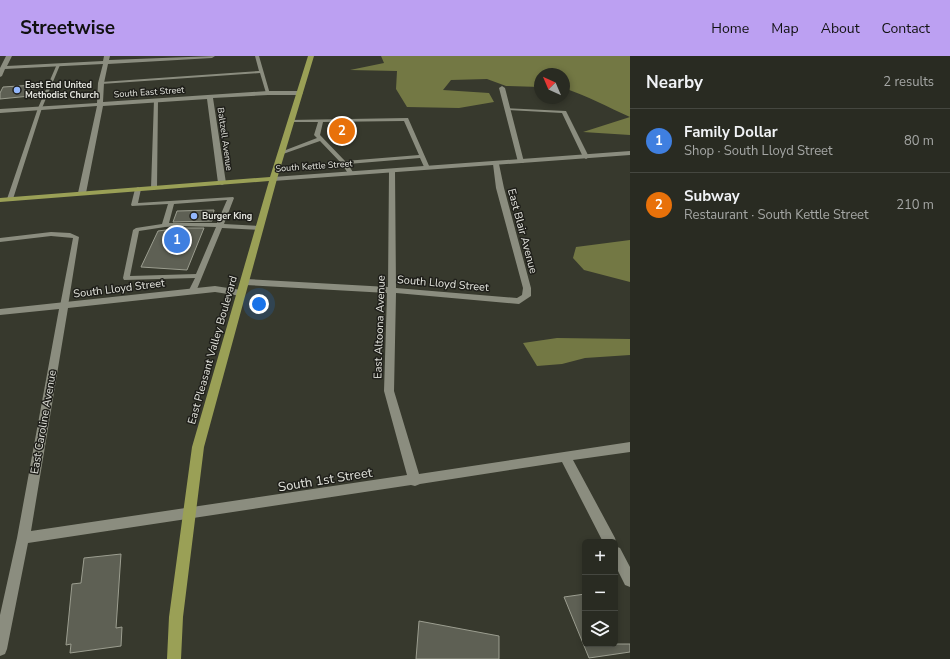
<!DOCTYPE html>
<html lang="en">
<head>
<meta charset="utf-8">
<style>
  :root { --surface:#292b22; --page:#31332a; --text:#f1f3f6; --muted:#a5a7a5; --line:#454740; --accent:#bca0f2 }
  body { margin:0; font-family:"Nunito Sans",sans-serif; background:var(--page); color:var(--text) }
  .controls { position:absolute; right:12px; bottom:12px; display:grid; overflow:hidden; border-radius:6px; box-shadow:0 2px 6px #0003 }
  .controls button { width:36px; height:36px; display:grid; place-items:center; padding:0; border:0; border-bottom:1px solid var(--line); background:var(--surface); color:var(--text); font:20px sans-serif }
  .compass { position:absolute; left:534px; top:12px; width:36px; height:36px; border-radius:50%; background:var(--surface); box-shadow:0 2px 6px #0003; rotate:316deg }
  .you { position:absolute; left:259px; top:248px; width:14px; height:14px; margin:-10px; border:3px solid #fff; border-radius:50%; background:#1a73e8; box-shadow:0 0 0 6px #1a73e833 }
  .badge { display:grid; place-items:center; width:26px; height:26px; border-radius:50%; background:var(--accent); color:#fff; font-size:13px; font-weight:700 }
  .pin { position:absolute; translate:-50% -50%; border:2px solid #fff; box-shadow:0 1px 4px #0006 }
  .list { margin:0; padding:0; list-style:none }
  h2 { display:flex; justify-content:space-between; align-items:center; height:52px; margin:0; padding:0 16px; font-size:17px }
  h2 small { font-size:13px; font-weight:400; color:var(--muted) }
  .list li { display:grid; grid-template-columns:26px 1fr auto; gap:12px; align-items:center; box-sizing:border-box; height:64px; padding:0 16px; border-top:1px solid var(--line) }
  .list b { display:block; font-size:15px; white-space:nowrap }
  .list p { margin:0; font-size:13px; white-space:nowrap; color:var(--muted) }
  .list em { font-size:13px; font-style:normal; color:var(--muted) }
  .icon { flex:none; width:22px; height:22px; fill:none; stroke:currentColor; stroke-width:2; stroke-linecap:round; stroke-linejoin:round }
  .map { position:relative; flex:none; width:630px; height:603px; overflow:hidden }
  header { display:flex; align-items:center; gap:24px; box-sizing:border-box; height:56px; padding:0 20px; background:var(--accent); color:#111 }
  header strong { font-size:19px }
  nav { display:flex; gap:22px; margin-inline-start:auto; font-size:14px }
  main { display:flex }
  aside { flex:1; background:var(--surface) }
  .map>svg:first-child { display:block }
</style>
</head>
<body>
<header>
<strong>Streetwise</strong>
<nav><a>Home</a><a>Map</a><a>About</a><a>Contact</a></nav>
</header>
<main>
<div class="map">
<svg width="630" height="603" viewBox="0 0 630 603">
  <rect width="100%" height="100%" fill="#37392d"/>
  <path fill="#737844" d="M 381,0 L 630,0 L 630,79 L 583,76 L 630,61 C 608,51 587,40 564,32 L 564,18 L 540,18 L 540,31 L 506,30 L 487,23 L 451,24 L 443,34 L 489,37 L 494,46 L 459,52 L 407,51 L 396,33 L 397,15 L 350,14 L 384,7 Z
    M 630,184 L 630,226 L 584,214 L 573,202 L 576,191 Z
    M 557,282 L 630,283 L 630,299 L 585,302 L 562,308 L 537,310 L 523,287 Z"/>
  <path fill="#5e6054" stroke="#9c9e90" d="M 35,29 L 30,40 L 0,43 L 0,37 L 3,31 Z
    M 346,69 L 353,79 L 338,81 L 331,71 Z
    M 214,154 L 212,165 L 173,166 L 177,155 Z
    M 181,172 L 204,172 L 187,214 L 141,211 L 158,175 Z
    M 121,498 L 116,572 L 122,571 L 121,590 L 70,597 L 71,588 L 66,589 L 72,528 L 81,527 L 84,502 Z
    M 585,538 L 585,588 L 630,588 L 630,596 L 589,602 L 564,541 Z
    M 419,565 L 499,580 L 499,603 L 416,603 Z"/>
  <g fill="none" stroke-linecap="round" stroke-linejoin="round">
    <path fill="#8b8d7f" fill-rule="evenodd" d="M 255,0 L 259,0 L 270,38 L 266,37 L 260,17 L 101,28 L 99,27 L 101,26 L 259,15 Z
      M 57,8 L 60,9 L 42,52 L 13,143 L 10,145 L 8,144 L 7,143 L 38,52 Z
      M 156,43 L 158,44 L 157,132 L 154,134 L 151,132 L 154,44 Z
      M 505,52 L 566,55 L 589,101 L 586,103 L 583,101 L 562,57 L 507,54 L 505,54 Z
      M 408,62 L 430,112 L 429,113 L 425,113 L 420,102 L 348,108 L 354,118 L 349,119 L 342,108 L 320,85 L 283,98 L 278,97 L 317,82 L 314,79 L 318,66 L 291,66 L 289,65 L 289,64 ZM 404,65 L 419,99 L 345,105 L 320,79 L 323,66 Z
      M 138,131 L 141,133 L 138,147 L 233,141 L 234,142 L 224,168 L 259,170 L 262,172 L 259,174 L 222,172 L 195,238 L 189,238 L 188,236 L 195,222 L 124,224 L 123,222 L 133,174 L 136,172 L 162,168 L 168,148 L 132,150 L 131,149 L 135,133 ZM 227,144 L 217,167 L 169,167 L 174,148 ZM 181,170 L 216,171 L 196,218 L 130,220 L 139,175 L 165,171 Z
      M 51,176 L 70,177 L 79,181 L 68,250 L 64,252 L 60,250 L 73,182 L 51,180 L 0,186 L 0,182 Z"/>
    <path fill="#8b8d7f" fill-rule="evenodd" d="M 6,0 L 12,0 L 7,10 L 103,5 L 104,0 L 110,0 L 109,4 L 215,0 L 212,2 L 108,8 L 104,27 L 103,46 L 268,35 L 300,35 L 303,37 L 300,39 L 268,39 L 213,42 L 226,127 L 222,129 L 218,127 L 207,43 L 103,50 L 86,137 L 82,139 L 78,137 L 97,50 L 0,57 L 0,53 L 97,47 L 98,27 L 103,8 L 5,13 L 2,20 L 0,21 L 0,12 Z
      M 502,30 L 505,32 L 524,106 L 523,107 L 518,106 L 499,32 Z
      M 496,106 L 499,108 L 504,132 L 531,232 L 531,240 L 519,248 L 396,237 L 394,335 L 419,418 L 630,386 L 630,396 L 573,404 L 615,482 L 616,486 L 615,489 L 615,486 L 603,486 L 562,406 L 420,428 L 415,430 L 411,429 L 28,487 L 7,593 L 5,598 L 0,600 L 0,559 L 17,482 L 59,253 L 0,259 L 0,253 L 215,230 L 241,234 L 245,237 L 241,240 L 215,236 L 68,252 L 31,475 L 407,419 L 384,335 L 387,237 L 245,229 L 241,226 L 245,223 L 388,231 L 389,115 L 392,113 L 395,115 L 396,232 L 517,242 L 522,239 L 523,232 L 496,132 L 493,108 Z
      M 615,490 L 620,492 L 630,511 L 630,531 L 625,529 L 615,509 Z"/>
    <path fill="#8b8d7f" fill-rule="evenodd" d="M 630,95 L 630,99 L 273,125 L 269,123 L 273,121 Z"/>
    <path fill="#9aa056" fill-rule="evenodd" d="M 308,0 L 314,0 L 277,123 L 204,391 L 183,561 L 181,603 L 167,603 L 169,561 L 192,391 L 269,125 L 0,146 L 0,142 L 270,121 Z"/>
  </g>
  <g fill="#93b7fd" stroke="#1f1f1a" stroke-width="1.5">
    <circle cx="17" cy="34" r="4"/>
    <circle cx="194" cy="160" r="4"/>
  </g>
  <g text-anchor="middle" stroke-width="3" stroke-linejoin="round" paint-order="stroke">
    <g font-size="9" font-weight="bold" fill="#e4e5de" stroke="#1f1f1a" text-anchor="start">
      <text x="25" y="32">East End United<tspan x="25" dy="10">Methodist Church</tspan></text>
      <text x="202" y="163">Burger King</text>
    </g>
    <g font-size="9" fill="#e4e5de" stroke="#1f1f1a">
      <text transform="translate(149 36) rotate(-4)" y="3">South East Street</text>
      <text transform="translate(225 83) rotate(82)" y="3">Baltzell Avenue</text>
      <text transform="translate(314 110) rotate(-4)" y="3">South Kettle Street</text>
    </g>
    <g font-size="11" fill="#e4e5de" stroke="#1f1f1a">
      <text transform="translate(523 175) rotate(75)" y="4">East Blair Avenue</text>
      <text transform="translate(443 227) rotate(5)" y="4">South Lloyd Street</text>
      <text transform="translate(119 232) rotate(-7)" y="4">South Lloyd Street</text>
      <text transform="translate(379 271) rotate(-88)" y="4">East Altoona Avenue</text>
      <text transform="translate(212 294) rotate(-74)" y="4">East Pleasant Valley Boulevard</text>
      <text transform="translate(43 366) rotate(-80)" y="4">East Caroline Avenue</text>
    </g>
    <g font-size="13" fill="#e4e5de" stroke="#1f1f1a">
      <text transform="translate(325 423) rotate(-9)" y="5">South 1st Street</text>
    </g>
  </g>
</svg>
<div class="controls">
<button>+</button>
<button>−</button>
<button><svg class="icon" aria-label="layers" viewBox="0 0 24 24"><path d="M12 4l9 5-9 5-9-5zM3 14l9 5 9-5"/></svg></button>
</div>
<svg class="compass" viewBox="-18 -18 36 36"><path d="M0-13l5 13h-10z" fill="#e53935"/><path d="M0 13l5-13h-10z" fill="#a5a7a5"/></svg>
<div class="you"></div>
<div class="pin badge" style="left:177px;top:184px;background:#3f7fe0">1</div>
<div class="pin badge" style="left:342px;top:75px;background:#e8710a">2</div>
</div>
<aside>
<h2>Nearby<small>2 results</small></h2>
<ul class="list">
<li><span class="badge" style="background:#3f7fe0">1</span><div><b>Family Dollar</b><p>Shop · South Lloyd Street</p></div><em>80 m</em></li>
<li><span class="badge" style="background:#e8710a">2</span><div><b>Subway</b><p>Restaurant · South Kettle Street</p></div><em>210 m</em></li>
</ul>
</aside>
</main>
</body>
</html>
